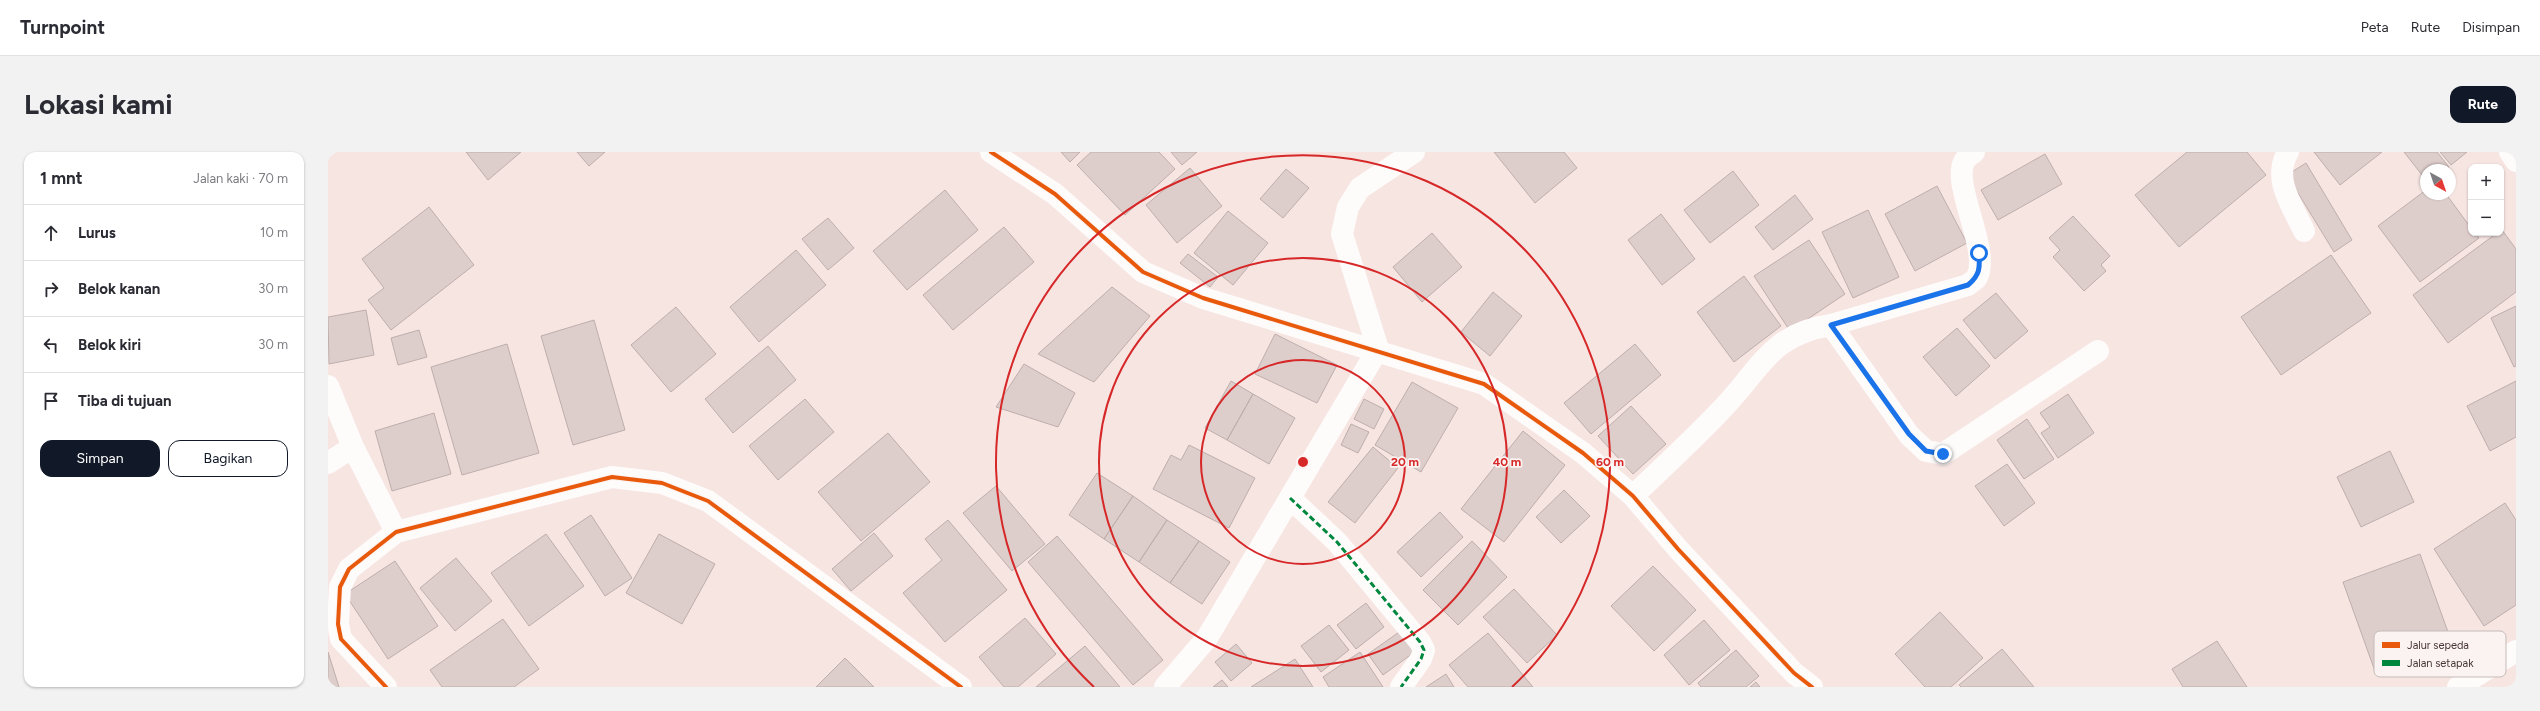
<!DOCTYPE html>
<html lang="id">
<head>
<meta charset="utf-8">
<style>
  :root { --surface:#fff; --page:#f2f2f3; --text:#2b2b33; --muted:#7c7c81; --line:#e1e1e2; --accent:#111827 }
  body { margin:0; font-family:Figtree,sans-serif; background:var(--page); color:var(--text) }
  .controls { position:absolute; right:12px; top:12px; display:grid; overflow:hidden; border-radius:8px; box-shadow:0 1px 3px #0004 }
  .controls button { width:36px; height:36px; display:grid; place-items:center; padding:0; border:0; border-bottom:1px solid var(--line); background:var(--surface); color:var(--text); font:20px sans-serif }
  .compass { position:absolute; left:2092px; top:12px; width:36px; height:36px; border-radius:50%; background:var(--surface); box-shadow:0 1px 3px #0004; rotate:140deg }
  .stop { position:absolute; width:12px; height:12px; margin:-9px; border:3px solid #1a73e8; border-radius:50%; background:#fff }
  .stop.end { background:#1a73e8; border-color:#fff; box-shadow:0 1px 4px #0008 }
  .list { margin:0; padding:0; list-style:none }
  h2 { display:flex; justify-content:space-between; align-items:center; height:52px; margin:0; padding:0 16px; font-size:17px }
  h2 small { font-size:13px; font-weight:400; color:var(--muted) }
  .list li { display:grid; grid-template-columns:26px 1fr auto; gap:12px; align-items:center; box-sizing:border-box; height:56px; padding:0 16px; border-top:1px solid var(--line) }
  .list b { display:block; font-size:15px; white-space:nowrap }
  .list em { font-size:13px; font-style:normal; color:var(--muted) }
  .actions { display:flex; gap:8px; padding:12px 16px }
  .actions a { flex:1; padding:9px 0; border:1px solid var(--accent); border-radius:12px; text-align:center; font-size:14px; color:var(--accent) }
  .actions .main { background:var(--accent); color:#fff }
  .icon { flex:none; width:22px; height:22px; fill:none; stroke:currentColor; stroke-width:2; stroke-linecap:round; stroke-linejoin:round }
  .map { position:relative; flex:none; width:2188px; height:535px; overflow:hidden; border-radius:12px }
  header { display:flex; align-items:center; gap:24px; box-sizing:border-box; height:56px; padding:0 20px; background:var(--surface); border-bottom:1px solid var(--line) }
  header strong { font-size:19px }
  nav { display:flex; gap:22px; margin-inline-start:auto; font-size:14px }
  .intro { display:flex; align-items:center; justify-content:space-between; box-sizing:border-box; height:96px; padding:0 24px }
  h1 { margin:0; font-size:28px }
  .button { padding:10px 18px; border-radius:12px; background:var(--accent); color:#fff; font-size:14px; font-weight:700 }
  main { display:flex; gap:24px; padding:0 24px }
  aside { flex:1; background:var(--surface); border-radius:12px; box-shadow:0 1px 3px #0004 }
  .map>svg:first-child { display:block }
</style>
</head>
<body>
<header>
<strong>Turnpoint</strong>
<nav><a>Peta</a><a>Rute</a><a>Disimpan</a></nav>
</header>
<div class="intro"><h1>Lokasi kami</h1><a class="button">Rute</a></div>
<main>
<aside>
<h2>1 mnt<small>Jalan kaki · 70 m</small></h2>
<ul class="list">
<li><svg class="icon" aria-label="ahead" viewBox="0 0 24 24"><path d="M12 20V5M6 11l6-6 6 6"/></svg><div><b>Lurus</b></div><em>10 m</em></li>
<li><svg class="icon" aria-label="right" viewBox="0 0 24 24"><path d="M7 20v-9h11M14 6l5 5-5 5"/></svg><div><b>Belok kanan</b></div><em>30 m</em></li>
<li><svg class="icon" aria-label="left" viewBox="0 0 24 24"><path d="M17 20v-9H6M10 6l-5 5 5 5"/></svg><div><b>Belok kiri</b></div><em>30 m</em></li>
<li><svg class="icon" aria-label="arrive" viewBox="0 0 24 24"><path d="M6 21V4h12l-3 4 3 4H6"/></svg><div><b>Tiba di tujuan</b></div></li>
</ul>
<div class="actions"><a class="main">Simpan</a><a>Bagikan</a></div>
</aside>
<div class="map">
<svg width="2188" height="535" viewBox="0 0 2188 535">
  <rect width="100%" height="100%" fill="#f7e5e2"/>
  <path fill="#dececb" stroke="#bdaeac" d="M 138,0 L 193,0 L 160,28 Z
    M 249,0 L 277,0 L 261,14 Z
    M 733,0 L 752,0 L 742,10 Z
    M 763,0 L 831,0 L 847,17 L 797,63 L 749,13 Z
    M 843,0 L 869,0 L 854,13 Z
    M 1166,0 L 1236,0 L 1249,16 L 1207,51 Z
    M 1859,0 L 1919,0 L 1938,23 L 1851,95 L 1807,43 Z
    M 1986,0 L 2054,0 L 2012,33 Z
    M 2076,0 L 2109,0 L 2121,15 L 2117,18 L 2098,18 L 2098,28 Z
    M 2112,0 L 2139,0 L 2123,13 Z
    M 1717,2 L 1734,32 L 1670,68 L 1653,38 Z
    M 1978,11 L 2024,88 L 2006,100 L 1959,23 Z
    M 862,16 L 894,54 L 849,91 L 818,53 Z
    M 958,17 L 981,36 L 955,66 L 932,47 Z
    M 1405,19 L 1431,53 L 1382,91 L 1356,58 Z
    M 1609,34 L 1639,91 L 1587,119 L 1557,62 Z
    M 617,38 L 650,78 L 579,138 L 545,99 Z
    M 2098,38 L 2098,42 L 2118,42 L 2143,76 L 2143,81 L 2147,81 L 2151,86 L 2092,130 L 2050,74 Z
    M 1467,43 L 1485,67 L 1445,98 L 1427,75 Z
    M 101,55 L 146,113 L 63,178 L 40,148 L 56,136 L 34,107 Z
    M 1540,58 L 1571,125 L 1525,146 L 1494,80 Z
    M 900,59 L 940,91 L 905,133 L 866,101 Z
    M 1333,62 L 1367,107 L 1334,133 L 1300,88 Z
    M 1745,64 L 1782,104 L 1773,113 L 1778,119 L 1756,139 L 1725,105 L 1732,98 L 1721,86 Z
    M 500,66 L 526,96 L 500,118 L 474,87 Z
    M 676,75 L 706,110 L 625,178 L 595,143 Z
    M 2174,78 L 2188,97 L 2188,140 L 2120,191 L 2085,143 L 2169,81 L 2173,81 Z
    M 1104,81 L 1134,115 L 1094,150 L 1065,115 Z
    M 1481,88 L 1517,142 L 1462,179 L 1426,124 Z
    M 468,98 L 498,133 L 431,190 L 402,155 Z
    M 860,102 L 890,125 L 882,135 L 852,111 Z
    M 2003,103 L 2043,161 L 1953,223 L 1913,165 Z
    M 1416,124 L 1453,174 L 1406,210 L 1369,160 Z
    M 784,135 L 822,164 L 766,230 L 710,202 Z
    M 1165,140 L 1194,164 L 1162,204 L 1133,180 Z
    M 1668,141 L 1700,179 L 1667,207 L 1635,168 Z
    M 2188,154 L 2188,214 L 2186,215 L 2163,166 Z
    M 348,155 L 388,202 L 343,240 L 303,193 Z
    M 38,158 L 46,203 L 1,212 L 0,165 Z
    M 266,168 L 297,278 L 245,293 L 213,184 Z
    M 1629,176 L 1662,214 L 1628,244 L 1595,205 Z
    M 91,178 L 99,205 L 70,213 L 63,186 Z
    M 947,182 L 1009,213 L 989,251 L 927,222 Z
    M 179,192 L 211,301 L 134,323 L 103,215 Z
    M 1307,192 L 1333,223 L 1263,282 L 1236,251 Z
    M 440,194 L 468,228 L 405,281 L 377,247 Z
    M 696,212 L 747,241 L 730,275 L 668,255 Z
    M 903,229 L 925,242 L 899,288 L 877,276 Z
    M 2188,229 L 2188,285 L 2162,299 L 2139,254 Z
    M 1084,230 L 1130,256 L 1093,320 L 1047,293 Z
    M 925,242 L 967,266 L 941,312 L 899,288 Z
    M 1740,242 L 1766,281 L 1730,306 L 1713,281 L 1722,275 L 1712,261 Z
    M 477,247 L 506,280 L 450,328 L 421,294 Z
    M 1036,247 L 1056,257 L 1046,277 L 1026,267 Z
    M 1303,254 L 1338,292 L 1305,322 L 1270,284 Z
    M 106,261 L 123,322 L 64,339 L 47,279 Z
    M 1699,267 L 1726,307 L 1696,327 L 1669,288 Z
    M 1023,272 L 1041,280 L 1030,301 L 1013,293 Z
    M 1195,279 L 1237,313 L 1176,390 L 1133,357 Z
    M 560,281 L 602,330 L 533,389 L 490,340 Z
    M 861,293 L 927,326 L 901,376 L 825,337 L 843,303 L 853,308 Z
    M 1045,295 L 1070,316 L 1027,371 L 1000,350 Z
    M 2062,299 L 2086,350 L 2033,375 L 2009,325 Z
    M 1679,312 L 1707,351 L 1676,374 L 1647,334 Z
    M 769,321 L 805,344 L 776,387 L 741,363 Z
    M 668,334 L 717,392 L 684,419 L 635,361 Z
    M 1236,338 L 1262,364 L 1233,391 L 1208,365 Z
    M 805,344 L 839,368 L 811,410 L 776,387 Z
    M 2177,351 L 2188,368 L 2188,453 L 2156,474 L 2106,397 Z
    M 1112,360 L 1135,385 L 1093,425 L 1069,400 Z
    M 263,363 L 304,426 L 277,444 L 236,381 Z
    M 620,368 L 679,438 L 617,490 L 575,441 L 614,408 L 597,387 Z
    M 839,368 L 871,389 L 842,431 L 811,410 Z
    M 546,381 L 565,404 L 523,439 L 504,417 Z
    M 218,382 L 256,434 L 201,474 L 163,421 Z
    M 331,382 L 387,412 L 354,472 L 298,441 Z
    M 729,384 L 835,508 L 805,533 L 700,410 Z
    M 871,389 L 902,410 L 874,452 L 842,431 Z
    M 1144,389 L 1179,425 L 1130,473 L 1095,438 Z
    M 2092,402 L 2125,494 L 2048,522 L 2015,430 Z
    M 128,406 L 164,449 L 127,479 L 92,436 Z
    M 67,409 L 110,474 L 60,507 L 17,442 Z
    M 1325,414 L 1368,458 L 1326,499 L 1283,454 Z
    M 1186,437 L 1229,483 L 1199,511 L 1155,465 Z
    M 1038,451 L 1056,475 L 1028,497 L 1009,473 Z
    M 1612,460 L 1655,506 L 1623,535 L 1597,535 L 1567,502 Z
    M 697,466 L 728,502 L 690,535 L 676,535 L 651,505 Z
    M 175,467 L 211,517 L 186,535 L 114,535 L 102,518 Z
    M 1376,468 L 1402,498 L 1361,533 L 1336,503 Z
    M 1001,473 L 1021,498 L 993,520 L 973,494 Z
    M 1074,478 L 1088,499 L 1055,523 L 1040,502 Z
    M 1160,481 L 1205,535 L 1140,535 L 1121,513 Z
    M 1889,489 L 1919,535 L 1855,535 L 1844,517 Z
    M 908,492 L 924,511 L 903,529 L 887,510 Z
    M 757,494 L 792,535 L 708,535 Z
    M 1674,497 L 1706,535 L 1633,535 L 1631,533 Z
    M 1408,498 L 1431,524 L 1418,535 L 1373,535 L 1370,531 Z
    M 0,500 L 11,535 L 0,535 Z
    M 1032,500 L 1055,535 L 1001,535 L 995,525 Z
    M 517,506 L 546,535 L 488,535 Z
    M 967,507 L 985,535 L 923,535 Z
    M 1118,522 L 1126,535 L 1098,535 Z
    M 894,528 L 900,535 L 885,535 Z
    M 1428,530 L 1432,535 L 1422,535 Z"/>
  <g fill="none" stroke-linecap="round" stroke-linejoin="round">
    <path stroke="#fefbfb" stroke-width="22" d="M 663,0 L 727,42 L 815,120 L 875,146 L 1156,232 L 1255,301 L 1305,344 L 1350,397 L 1466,521 L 1484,535
      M 1960,0 C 1944,27 1964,53 1976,79
      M 2182,0 L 2188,9
      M 1503,173 L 1640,133 C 1643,130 1648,128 1649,125 C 1663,98 1622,30 1637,8 C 1639,5 1643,2 1646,0
      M 0,234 L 25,295 L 68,380
      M 0,311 L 25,295
      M 1305,344 C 1335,315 1367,286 1396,255 C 1433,216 1443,182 1503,173 L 1581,283 L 1598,299 L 1615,302 L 1770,199
      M 962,346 L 1009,390 L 1092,490 L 1096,498 L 1093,507 L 1073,535
      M 58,535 L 13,487 L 10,472 L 12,435 L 21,417 L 68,380 L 284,325 L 334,331 L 380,349 L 633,535
      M 837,535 L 879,486 L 1050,197 L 1014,82 L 1020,55 L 1032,36 L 1086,0
      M 2130,535 L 2188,499"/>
    <path stroke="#00873e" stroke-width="3" stroke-dasharray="6 3" stroke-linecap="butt" d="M 962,346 L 1009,390 L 1092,490 L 1096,498 L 1093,507 L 1073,535"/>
    <defs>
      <path id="cycleway" d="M 663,0 L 727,42 L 815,120 L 875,146 L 1156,232 L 1255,301 L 1305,344 L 1350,397 L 1466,521 L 1484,535
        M 58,535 L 13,487 L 10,472 L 12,435 L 21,417 L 68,380 L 284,325 L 334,331 L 380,349 L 633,535"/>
    </defs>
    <use href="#cycleway" stroke="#fbf3f1" stroke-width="6"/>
    <use href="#cycleway" stroke="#e8590c" stroke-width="4"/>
  </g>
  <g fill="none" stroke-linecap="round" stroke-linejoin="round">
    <path stroke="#1a73e8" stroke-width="5" d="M 1615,302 L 1598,299 L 1581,282 L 1503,173 L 1640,133 C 1652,123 1652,116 1651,101"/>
  </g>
  <g fill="none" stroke="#d62828" stroke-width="2">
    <circle cx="975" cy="310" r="102"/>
    <circle cx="975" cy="310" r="204"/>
    <path d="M766 535A307 307 0 1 1 1184 535"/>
  </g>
  <rect x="2046" y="479" width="132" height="46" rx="6" fill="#fbf3f1" stroke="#c5bbb8" stroke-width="1"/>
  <rect x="2054" y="490" width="18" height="6" fill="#e8590c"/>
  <rect x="2054" y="508" width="18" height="6" fill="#00873e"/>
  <g font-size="11" fill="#463734">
    <text x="2079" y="497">Jalur sepeda</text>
    <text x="2079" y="515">Jalan setapak</text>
  </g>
  <circle cx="975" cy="310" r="6" fill="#d62828" stroke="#fbf3f1" stroke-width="2"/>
  <g font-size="12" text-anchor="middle" font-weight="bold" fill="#d62828" stroke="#fbf3f1" stroke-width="3.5" stroke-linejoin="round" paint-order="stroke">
    <text x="1077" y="314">20 m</text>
    <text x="1179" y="314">40 m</text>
    <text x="1282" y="314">60 m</text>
  </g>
</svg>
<div class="controls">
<button>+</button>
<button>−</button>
</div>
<svg class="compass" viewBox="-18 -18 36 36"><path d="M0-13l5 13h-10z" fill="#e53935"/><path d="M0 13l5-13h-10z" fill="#7c7c81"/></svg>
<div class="stop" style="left:1651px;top:101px"></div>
<div class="stop end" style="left:1615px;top:302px"></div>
</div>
</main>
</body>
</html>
